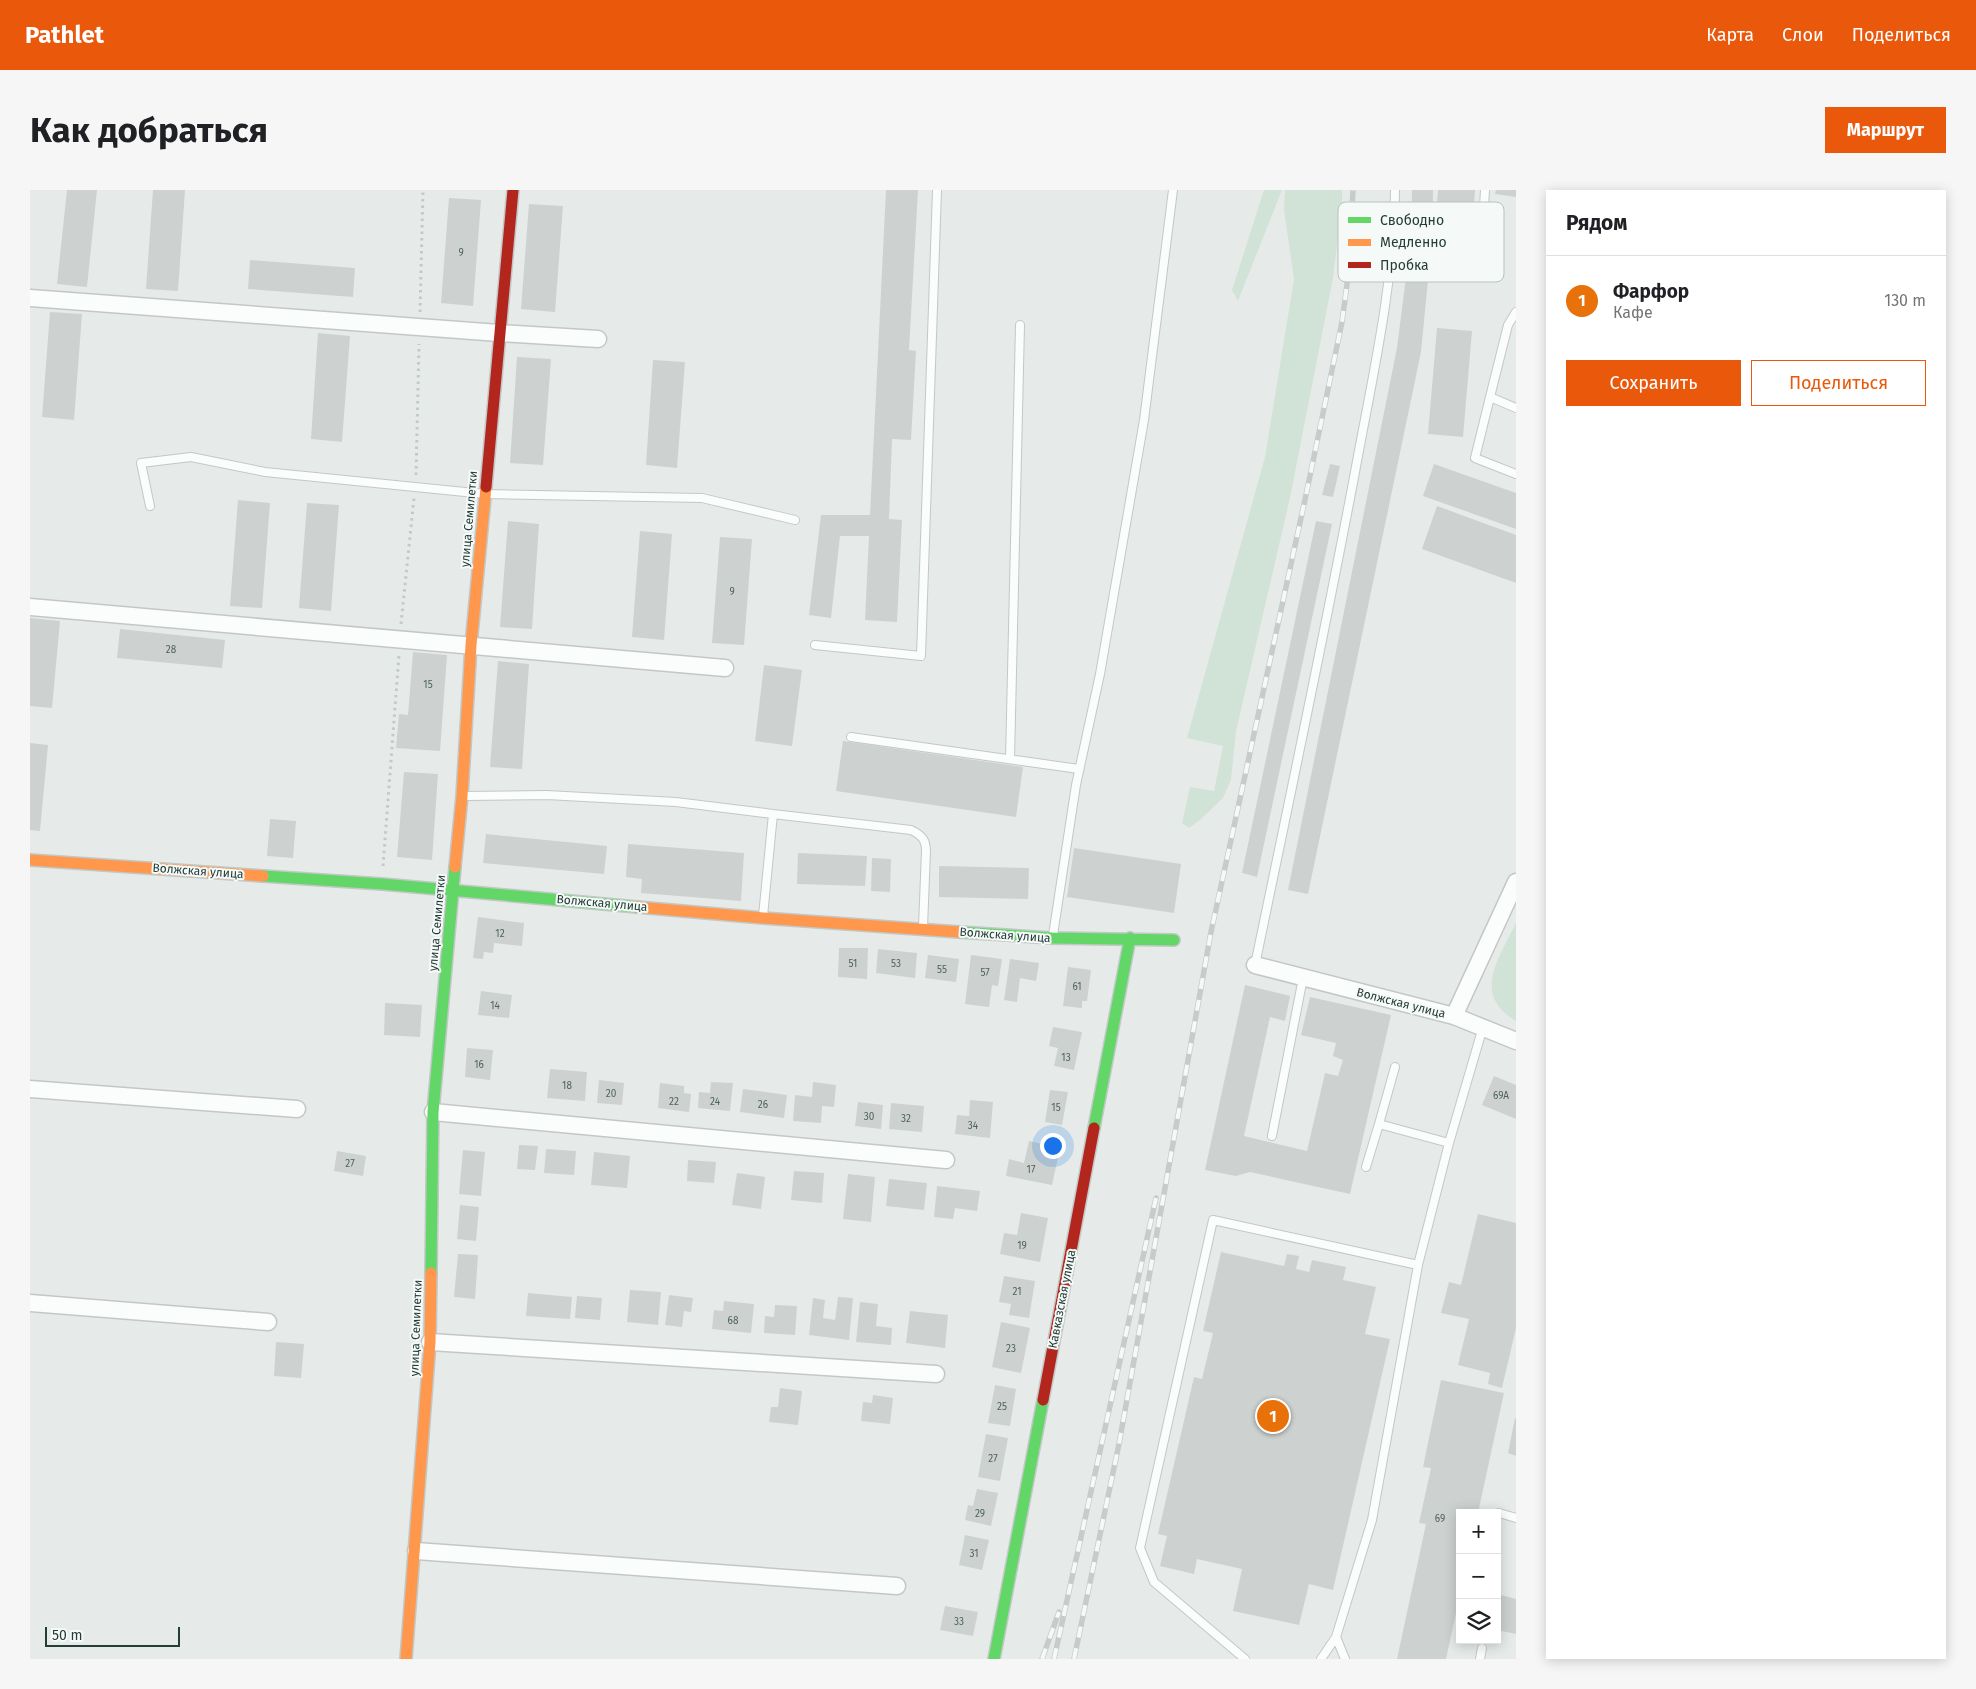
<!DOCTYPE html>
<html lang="ru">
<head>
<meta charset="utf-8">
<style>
  :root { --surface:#fff; --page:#f6f6f6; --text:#202124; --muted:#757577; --line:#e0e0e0; --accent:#ea580c }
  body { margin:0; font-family:"Fira Sans",sans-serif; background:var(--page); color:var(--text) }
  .controls { position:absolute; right:15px; bottom:15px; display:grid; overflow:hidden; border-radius:0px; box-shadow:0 2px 12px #0003 }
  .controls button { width:45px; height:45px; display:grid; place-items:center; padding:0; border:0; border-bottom:1px solid var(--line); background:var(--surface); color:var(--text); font:25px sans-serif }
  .scale { position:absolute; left:15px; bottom:12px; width:135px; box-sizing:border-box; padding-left:5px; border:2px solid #253d38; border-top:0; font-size:14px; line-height:18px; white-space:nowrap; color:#253d38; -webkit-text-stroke:4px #f5f9f7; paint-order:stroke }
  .you { position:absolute; left:1022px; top:955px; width:18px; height:18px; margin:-12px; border:4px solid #fff; border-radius:50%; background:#1a73e8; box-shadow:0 0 0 8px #1a73e833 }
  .badge { display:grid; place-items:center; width:32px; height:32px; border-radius:50%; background:var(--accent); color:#fff; font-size:16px; font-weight:700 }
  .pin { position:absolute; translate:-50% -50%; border:2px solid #fff; box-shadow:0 1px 5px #0006 }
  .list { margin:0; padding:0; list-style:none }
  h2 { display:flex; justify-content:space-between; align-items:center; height:65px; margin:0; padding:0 20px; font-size:21px }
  h2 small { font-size:16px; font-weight:400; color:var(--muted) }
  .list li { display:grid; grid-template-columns:32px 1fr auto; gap:15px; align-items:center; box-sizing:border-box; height:90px; padding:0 20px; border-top:1px solid var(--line) }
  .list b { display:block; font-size:19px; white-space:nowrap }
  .list p { margin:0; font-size:16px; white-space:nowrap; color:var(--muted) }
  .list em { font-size:16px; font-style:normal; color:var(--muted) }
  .actions { display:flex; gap:10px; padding:15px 20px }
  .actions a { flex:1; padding:11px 0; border:1px solid var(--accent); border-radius:0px; text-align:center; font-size:18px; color:var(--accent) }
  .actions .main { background:var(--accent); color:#fff }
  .icon { flex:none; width:28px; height:28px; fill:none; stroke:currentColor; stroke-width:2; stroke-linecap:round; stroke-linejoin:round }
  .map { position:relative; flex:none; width:1486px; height:1469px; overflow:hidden; border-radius:0px }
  header { display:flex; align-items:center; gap:30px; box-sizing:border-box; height:70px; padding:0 25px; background:var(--accent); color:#fff }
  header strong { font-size:24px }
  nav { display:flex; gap:28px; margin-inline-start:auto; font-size:18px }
  .intro { display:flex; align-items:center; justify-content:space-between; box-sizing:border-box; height:120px; padding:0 30px }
  h1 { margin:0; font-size:35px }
  .button { padding:12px 22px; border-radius:0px; background:var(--accent); color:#fff; font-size:18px; font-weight:700 }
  main { display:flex; gap:30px; padding:0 30px }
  aside { flex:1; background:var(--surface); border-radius:0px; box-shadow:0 2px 12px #0003 }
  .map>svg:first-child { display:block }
</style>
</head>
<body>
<header>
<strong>Pathlet</strong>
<nav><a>Карта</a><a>Слои</a><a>Поделиться</a></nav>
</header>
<div class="intro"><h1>Как добраться</h1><a class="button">Маршрут</a></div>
<main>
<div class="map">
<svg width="1486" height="1469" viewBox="0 0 1486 1469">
  <rect width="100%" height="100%" fill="#e6ebe9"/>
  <path fill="#d1e3d7" d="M 1234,0 L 1252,0 L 1208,111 L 1202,100 Z
    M 1255,0 L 1312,0 L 1312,14 L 1303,88 L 1260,308 L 1206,541 L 1201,590 L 1193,608 L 1170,630 L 1159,638 L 1152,633 L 1160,597 L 1184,601 L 1193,556 L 1157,548 L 1235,267 L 1264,89 L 1254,20 Z
    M 1486,733 L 1486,831 C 1441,805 1469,768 1486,733 Z"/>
  <path fill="#cdd2d0" d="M 37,0 L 67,0 L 57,97 L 27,94 Z
    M 123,0 L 155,0 L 148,101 L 116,99 Z
    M 856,0 L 888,0 L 879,160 L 886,161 L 881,250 L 862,249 L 859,329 L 872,330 L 867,432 L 835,430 L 839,346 L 810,346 L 801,428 L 779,425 L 791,325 L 840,325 Z
    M 1382,0 L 1403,0 L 1402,49 L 1391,162 L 1278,704 L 1258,700 L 1367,158 L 1381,48 Z
    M 1408,0 L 1445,0 L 1442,47 L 1405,45 Z
    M 1466,0 L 1486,0 L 1486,7 L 1465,4 Z
    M 419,8 L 451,10 L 443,116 L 411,113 Z
    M 499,14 L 533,16 L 525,122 L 491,119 Z
    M 220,70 L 325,78 L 323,107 L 218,99 Z
    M 20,122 L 52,124 L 44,230 L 12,227 Z
    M 1407,138 L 1442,141 L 1433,247 L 1398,244 Z
    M 288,143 L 320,146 L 312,252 L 281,249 Z
    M 487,167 L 521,169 L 513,275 L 480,273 Z
    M 623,170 L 655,172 L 647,278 L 616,275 Z
    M 1300,274 L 1310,276 L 1303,307 L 1292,305 Z
    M 1404,274 L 1486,303 L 1486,339 L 1393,306 Z
    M 208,310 L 240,313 L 232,418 L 200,416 Z
    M 277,313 L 309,315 L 301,421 L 269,418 Z
    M 1407,316 L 1486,345 L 1486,393 L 1392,359 Z
    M 478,331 L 509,334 L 502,439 L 470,437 Z
    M 1286,331 L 1302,334 L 1227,687 L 1212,683 Z
    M 610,341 L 642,344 L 634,450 L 602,447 Z
    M 690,347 L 722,349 L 714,455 L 682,453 Z
    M 0,428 L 30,431 L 22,518 L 0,516 Z
    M 90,439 L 195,450 L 192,478 L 87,468 Z
    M 383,462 L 417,465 L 410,561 L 366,558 L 369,524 L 378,525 Z
    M 468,471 L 499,474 L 492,579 L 460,577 Z
    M 734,475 L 772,480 L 762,556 L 725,551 Z
    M 813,551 L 993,577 L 986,627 L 806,601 Z
    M 0,553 L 18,555 L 10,641 L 0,640 Z
    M 374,582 L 408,584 L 402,670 L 367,667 Z
    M 240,629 L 266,631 L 263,668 L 237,666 Z
    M 456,644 L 577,656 L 574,684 L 453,673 Z
    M 598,654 L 714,663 L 711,711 L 611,703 L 612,689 L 596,687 Z
    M 1044,658 L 1151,674 L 1144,723 L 1037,707 Z
    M 768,663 L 837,666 L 835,696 L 767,694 Z
    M 842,668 L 861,669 L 860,702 L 841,701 Z
    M 909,676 L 999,678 L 998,709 L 909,707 Z
    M 448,727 L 494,733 L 492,756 L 464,753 L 463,763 L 454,762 L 453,769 L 443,768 Z
    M 809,758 L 838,758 L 837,789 L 808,787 Z
    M 848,759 L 887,763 L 885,788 L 846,783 Z
    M 898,765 L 929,769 L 926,792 L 895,788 Z
    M 941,765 L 972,769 L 968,796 L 962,795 L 959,817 L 935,814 Z
    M 980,769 L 1009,773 L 1006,791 L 990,788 L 987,812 L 974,810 Z
    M 1038,777 L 1061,780 L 1057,811 L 1052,811 L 1052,818 L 1033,816 Z
    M 1215,795 L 1260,806 L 1255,831 L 1240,827 L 1214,946 L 1277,961 L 1295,883 L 1308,886 L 1313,870 L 1303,866 L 1306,853 L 1271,845 L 1280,807 L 1361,825 L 1320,1004 L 1220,982 L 1206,986 L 1175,980 Z
    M 451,801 L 482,805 L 479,828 L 448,825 Z
    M 355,813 L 392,815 L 390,847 L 354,845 Z
    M 1023,837 L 1052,842 L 1044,880 L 1024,876 L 1028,858 L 1019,856 Z
    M 437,858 L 463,860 L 460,890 L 435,887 Z
    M 520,879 L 557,882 L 555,911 L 517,908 Z
    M 1464,886 L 1486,895 L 1486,929 L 1452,915 Z
    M 569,890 L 594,893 L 592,915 L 567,913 Z
    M 681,892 L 703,893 L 700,921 L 668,918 L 669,902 L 680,903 Z
    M 783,892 L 806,895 L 804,917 L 792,916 L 791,933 L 763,931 L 765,905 L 782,907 Z
    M 630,893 L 654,896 L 654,903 L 661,904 L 659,922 L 628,918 Z
    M 713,899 L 757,905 L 754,928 L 710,922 Z
    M 1020,900 L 1038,902 L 1032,935 L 1015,932 Z
    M 940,910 L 963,912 L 960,948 L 925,944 L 927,925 L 939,926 Z
    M 828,912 L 853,915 L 851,939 L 825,936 Z
    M 861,913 L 894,916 L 892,942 L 859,939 Z
    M 999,951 L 1030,958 L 1022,995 L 976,986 L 979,969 L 994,973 Z
    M 489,955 L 508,956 L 505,980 L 487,979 Z
    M 516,959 L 546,961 L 544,985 L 514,983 Z
    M 433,960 L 455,962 L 451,1006 L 429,1004 Z
    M 307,961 L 336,966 L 333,986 L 304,981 Z
    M 564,962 L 600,966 L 597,998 L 561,995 Z
    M 658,970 L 686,972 L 684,993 L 657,991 Z
    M 764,981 L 794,983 L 792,1013 L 761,1010 Z
    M 707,983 L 735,987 L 731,1019 L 702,1015 Z
    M 818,984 L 845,987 L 841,1032 L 813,1029 Z
    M 859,989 L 897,993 L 894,1020 L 856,1016 Z
    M 907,996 L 950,1001 L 947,1021 L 925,1018 L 923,1029 L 904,1027 Z
    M 430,1015 L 449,1017 L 446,1051 L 427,1049 Z
    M 991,1023 L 1018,1028 L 1010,1072 L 970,1064 L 974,1043 L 987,1045 Z
    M 1448,1024 L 1486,1033 L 1486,1138 L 1472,1198 L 1458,1194 L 1460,1183 L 1428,1175 L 1439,1129 L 1411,1123 L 1419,1092 L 1431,1095 Z
    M 1191,1062 L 1254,1076 L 1257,1064 L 1269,1066 L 1266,1079 L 1279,1082 L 1282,1070 L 1316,1077 L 1313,1090 L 1346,1097 L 1335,1144 L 1360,1149 L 1303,1400 L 1279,1394 L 1269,1435 L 1203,1421 L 1212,1379 L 1167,1369 L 1164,1384 L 1130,1376 L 1137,1346 L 1128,1344 L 1164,1187 L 1172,1189 L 1183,1143 L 1173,1141 Z
    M 428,1064 L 448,1065 L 445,1109 L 424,1107 Z
    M 974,1086 L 1005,1091 L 999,1128 L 979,1125 L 981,1114 L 969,1112 Z
    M 600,1100 L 631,1102 L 628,1135 L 597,1132 Z
    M 498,1103 L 542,1107 L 540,1129 L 496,1126 Z
    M 639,1105 L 663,1108 L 661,1122 L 654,1121 L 652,1137 L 635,1135 Z
    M 547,1106 L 572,1108 L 570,1130 L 545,1128 Z
    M 808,1107 L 823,1108 L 819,1150 L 779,1145 L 783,1108 L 795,1110 L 793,1128 L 805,1130 Z
    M 694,1111 L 724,1114 L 721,1143 L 682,1139 L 684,1120 L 693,1121 Z
    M 830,1112 L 848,1114 L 846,1136 L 862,1138 L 861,1155 L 826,1152 Z
    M 745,1115 L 767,1116 L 765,1145 L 734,1143 L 735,1126 L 744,1127 Z
    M 880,1121 L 918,1125 L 915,1158 L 876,1153 Z
    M 971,1132 L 1000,1138 L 991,1183 L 962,1177 Z
    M 246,1152 L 274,1154 L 271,1188 L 244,1186 Z
    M 1411,1190 L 1474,1203 L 1448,1323 L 1430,1323 L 1430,1405 L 1416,1469 L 1367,1469 L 1396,1334 L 1389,1333 L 1401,1278 L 1393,1277 Z
    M 965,1195 L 986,1199 L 980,1236 L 958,1233 Z
    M 750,1198 L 772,1201 L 768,1235 L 739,1232 L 741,1217 L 748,1217 Z
    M 843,1205 L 863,1208 L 860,1234 L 831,1231 L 833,1212 L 842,1213 Z
    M 1485,1228 L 1486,1228 L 1486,1266 L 1478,1263 Z
    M 956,1244 L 978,1248 L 970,1291 L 948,1287 Z
    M 947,1299 L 968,1303 L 961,1336 L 935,1330 L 938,1315 L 943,1316 Z
    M 935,1345 L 959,1350 L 952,1380 L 929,1375 Z
    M 1467,1404 L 1486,1409 L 1486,1444 L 1467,1440 Z
    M 915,1416 L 948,1422 L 943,1446 L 910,1440 Z"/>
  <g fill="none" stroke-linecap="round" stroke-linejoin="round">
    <defs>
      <path id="lane" d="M 1452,51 L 1455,0
        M 1486,122 L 1478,135 L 1460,207 L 1486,218
        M 1460,207 L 1445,268 L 1486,284
        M 120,316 L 111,273 L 161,267 L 235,282 L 455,304 L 672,308 L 765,330
        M 785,455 L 891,466 L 907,0
        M 821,547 L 1049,579
        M 980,569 L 990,135
        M 435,606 L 517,605 L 646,612 L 743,624 L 733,726
        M 743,624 L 881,640 C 891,645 896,649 896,661 L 893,737
        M 1023,745 L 1046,595 L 1070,484 L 1114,230 L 1143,0
        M 1225,775 C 1259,611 1294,447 1325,282 C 1342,189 1364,95 1365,0
        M 1349,934 L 1365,877
        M 1242,946 L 1273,788
        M 1336,977 L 1349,934 L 1419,953
        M 1469,1323 L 1486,1328
        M 1306,1447 L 1315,1469
        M 1215,1469 L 1124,1392 L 1110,1358 L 1183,1030 L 1388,1075
        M 1291,1469 L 1306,1447 L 1342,1330 L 1388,1075 L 1419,953 L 1453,837
        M 1450,1469 L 1452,1458"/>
      <path id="street" d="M 0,108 L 469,143 L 568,149
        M 0,417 L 695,478
        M 1225,775 L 1424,826 L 1486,851
        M 1424,826 L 1486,692
        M 0,899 L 267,919
        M 403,922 L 916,970
        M 0,1113 L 238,1132
        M 400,1152 L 906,1184
        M 386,1361 L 867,1396"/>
      <path id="fast" d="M 233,686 L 352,694 L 607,717
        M 929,742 L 1022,748 L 1144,750
        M 1064,938 L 1100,748
        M 401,1083 L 403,922 L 425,677
        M 964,1469 L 1013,1210"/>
      <path id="slow" d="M 0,670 L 233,686
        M 425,677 L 432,606 L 441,455 L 456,297
        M 607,717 L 733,728 L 929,742
        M 376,1469 L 400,1152 L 401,1083"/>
      <path id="jam" d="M 456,297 L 483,0
        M 1013,1210 L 1064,938"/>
    </defs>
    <use href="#lane" stroke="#c3c8c6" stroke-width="10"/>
    <use href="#street" stroke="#c3c8c6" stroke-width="19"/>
    <use href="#fast" stroke="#c2c8c6" stroke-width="14"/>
    <use href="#slow" stroke="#c2c8c6" stroke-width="14"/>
    <use href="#jam" stroke="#c2c8c6" stroke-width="14"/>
    <path stroke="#c2cac8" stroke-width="3" stroke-dasharray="2.5 4" stroke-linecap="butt" d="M 390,122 L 393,0
      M 386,285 L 389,154
      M 371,434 L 384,308
      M 353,676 L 369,465"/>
    <use href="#lane" stroke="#fbfcfc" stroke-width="8"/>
    <use href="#street" stroke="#fbfcfc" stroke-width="16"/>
    <use href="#fast" stroke="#63d668" stroke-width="11"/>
    <use href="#slow" stroke="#ff974d" stroke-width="11"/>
    <use href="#jam" stroke="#b3261e" stroke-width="11"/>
    <defs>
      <path id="rail" d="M 1012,1469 L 1029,1422
        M 1024,1469 L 1126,1008
        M 1044,1469 L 1089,1254 L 1181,742 L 1276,305 L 1312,132 L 1319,79 L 1323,0"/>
    </defs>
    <use href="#rail" stroke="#c7ccca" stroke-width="5.5"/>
    <use href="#rail" stroke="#f5f9f7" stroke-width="4" stroke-dasharray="11" stroke-linecap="butt"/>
  </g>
  <g text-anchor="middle" stroke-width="4" stroke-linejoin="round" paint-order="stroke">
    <g font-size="10" fill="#50635f">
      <text x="431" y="66">9</text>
      <text x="702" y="405">9</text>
      <text x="141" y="463">28</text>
      <text x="398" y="498">15</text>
      <text x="470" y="747">12</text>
      <text x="823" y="777">51</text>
      <text x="866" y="777">53</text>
      <text x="912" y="783">55</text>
      <text x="955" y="786">57</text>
      <text x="1047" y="800">61</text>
      <text x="465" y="819">14</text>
      <text x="1036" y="871">13</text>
      <text x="449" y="878">16</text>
      <text x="537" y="899">18</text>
      <text x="581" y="907">20</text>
      <text x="1471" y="909">69А</text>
      <text x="644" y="915">22</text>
      <text x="685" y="915">24</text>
      <text x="733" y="918">26</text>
      <text x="1026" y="921">15</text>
      <text x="839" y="930">30</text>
      <text x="876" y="932">32</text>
      <text x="943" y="939">34</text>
      <text x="320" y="977">27</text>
      <text x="1001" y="983">17</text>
      <text x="992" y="1059">19</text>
      <text x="987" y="1105">21</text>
      <text x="703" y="1134">68</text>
      <text x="981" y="1162">23</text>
      <text x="972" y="1220">25</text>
      <text x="963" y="1272">27</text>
      <text x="950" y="1327">29</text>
      <text x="1410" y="1332">69</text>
      <text x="944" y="1367">31</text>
      <text x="929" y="1435">33</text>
    </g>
    <g font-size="12" fill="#253d38" stroke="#f5f9f7">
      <text transform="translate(439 329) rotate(-85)" y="4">улица Семилетки</text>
      <text transform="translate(168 681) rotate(4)" y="4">Волжская улица</text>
      <text transform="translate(572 713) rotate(5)" y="4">Волжская улица</text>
      <text transform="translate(407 733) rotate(-85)" y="4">улица Семилетки</text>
      <text transform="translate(975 745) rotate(4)" y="4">Волжская улица</text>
      <text transform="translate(1371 813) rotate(14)" y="4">Волжская улица</text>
      <text transform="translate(1032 1109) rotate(-79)" y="4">Кавказская улица</text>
      <text transform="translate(386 1138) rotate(-88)" y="4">улица Семилетки</text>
    </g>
  </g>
  <rect x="1308" y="12" width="166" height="80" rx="8" fill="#f5f9f7" stroke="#b7c1be" stroke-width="1"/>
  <rect x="1318" y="27" width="23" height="6" fill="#63d668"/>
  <rect x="1318" y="49" width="23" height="7" fill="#ff974d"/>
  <rect x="1318" y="72" width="23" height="6" fill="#b3261e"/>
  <g font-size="14" fill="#253d38">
    <text x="1350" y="35">Свободно</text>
    <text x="1350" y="57">Медленно</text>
    <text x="1350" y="80">Пробка</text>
  </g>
</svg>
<div class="controls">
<button>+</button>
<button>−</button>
<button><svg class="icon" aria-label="layers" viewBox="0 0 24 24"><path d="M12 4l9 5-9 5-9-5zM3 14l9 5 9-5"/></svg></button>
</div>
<div class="scale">50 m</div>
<div class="you"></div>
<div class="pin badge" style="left:1243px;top:1226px;background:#e8710a">1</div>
</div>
<aside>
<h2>Рядом<small></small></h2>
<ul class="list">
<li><span class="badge" style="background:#e8710a">1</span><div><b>Фарфор</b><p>Кафе</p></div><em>130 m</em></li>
</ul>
<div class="actions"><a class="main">Сохранить</a><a>Поделиться</a></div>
</aside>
</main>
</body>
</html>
